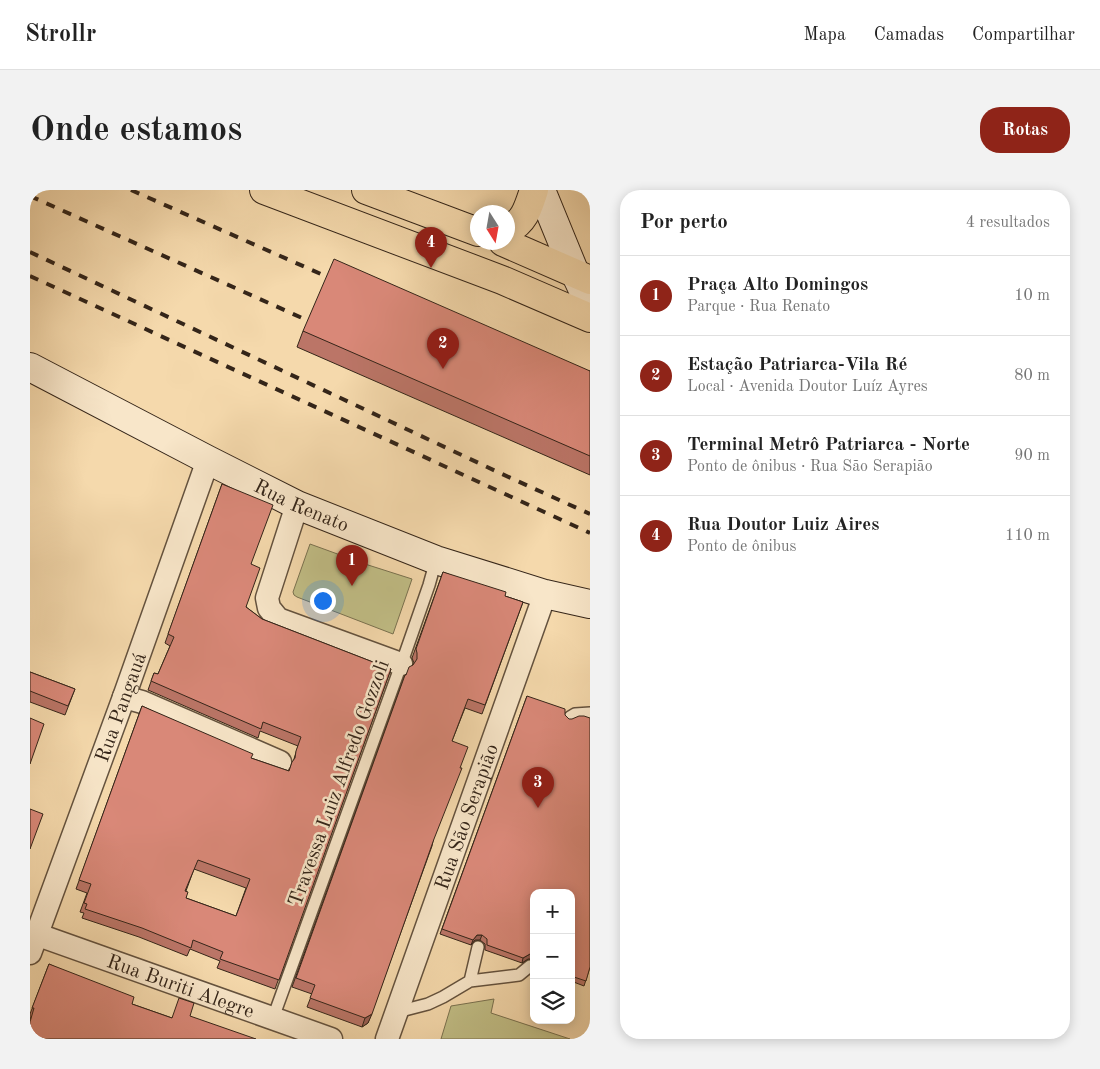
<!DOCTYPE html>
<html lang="pt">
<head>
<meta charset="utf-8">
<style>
  :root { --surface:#fff; --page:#f2f2f2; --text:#222; --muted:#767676; --line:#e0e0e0; --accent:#8f2418 }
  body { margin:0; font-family:"Old Standard TT",serif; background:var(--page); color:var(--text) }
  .controls { position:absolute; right:15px; bottom:15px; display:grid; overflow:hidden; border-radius:10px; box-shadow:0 2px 12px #0003 }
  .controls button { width:45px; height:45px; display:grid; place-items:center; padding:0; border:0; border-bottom:1px solid var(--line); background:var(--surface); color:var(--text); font:25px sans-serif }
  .compass { position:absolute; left:440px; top:15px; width:45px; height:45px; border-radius:50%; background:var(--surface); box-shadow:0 2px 12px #0003; rotate:169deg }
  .you { position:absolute; left:292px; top:410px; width:18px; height:18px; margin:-12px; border:4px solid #fff; border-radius:50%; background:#1a73e8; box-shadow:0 0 0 8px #1a73e833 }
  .badge { display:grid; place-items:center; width:32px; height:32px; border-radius:50%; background:var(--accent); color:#fff; font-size:16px; font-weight:700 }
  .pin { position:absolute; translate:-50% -41px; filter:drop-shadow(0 1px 2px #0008) }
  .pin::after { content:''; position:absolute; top:26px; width:18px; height:15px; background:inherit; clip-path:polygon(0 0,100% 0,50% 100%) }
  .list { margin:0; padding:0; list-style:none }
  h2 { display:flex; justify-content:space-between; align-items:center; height:65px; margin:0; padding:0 20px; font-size:21px }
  h2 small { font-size:16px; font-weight:400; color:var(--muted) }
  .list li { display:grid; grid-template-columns:32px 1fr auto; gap:15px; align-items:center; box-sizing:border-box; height:80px; padding:0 20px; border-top:1px solid var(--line) }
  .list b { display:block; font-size:19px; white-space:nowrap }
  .list p { margin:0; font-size:16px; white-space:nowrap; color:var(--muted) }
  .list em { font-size:16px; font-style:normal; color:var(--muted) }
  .icon { flex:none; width:28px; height:28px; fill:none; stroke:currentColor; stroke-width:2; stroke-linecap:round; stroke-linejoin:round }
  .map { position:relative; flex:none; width:560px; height:849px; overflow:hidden; border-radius:20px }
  header { display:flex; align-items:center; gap:30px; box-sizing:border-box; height:70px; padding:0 25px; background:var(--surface); border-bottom:1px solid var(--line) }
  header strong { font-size:24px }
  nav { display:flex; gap:28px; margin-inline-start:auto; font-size:18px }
  .intro { display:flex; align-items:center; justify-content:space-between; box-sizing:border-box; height:120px; padding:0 30px }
  h1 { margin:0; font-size:35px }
  .button { padding:12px 22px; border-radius:20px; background:var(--accent); color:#fff; font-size:18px; font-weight:700 }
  main { display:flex; gap:30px; padding:0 30px }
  aside { flex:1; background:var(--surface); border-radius:20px; box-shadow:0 2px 12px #0003 }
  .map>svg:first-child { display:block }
</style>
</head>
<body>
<header>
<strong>Strollr</strong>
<nav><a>Mapa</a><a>Camadas</a><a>Compartilhar</a></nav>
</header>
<div class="intro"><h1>Onde estamos</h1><a class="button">Rotas</a></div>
<main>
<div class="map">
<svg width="560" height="849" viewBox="0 0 560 849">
  <rect width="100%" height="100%" fill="#f5d9ac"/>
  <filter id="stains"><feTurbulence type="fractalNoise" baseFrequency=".004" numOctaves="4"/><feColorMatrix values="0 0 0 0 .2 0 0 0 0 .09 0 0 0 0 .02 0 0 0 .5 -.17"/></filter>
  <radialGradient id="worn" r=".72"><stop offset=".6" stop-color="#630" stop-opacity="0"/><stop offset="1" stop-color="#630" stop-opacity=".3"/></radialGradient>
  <path fill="#c1be86" stroke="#7a7250" d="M 280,354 L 335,374 L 382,389 L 363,444 L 267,407 L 264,405 L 263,402 Z
    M 464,809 L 461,823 L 540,849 L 411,849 L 421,816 Z"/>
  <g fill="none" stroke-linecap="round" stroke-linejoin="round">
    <defs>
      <path id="lane" d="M 540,527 L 545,524 L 560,523
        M 440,791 L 448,757
        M 367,822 L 398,814 L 413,807 L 440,791 L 489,785 L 500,776
        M 243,828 L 376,461 L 399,395 L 406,370"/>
      <g id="street">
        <path d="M 267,315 L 237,408 L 239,418 L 248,429 L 371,474"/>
        <path d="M 94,507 L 112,512 L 250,572"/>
        <path id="s1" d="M 0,742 L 301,849"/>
        <path id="s2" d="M 0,763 L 94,507 L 178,270"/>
        <path id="s3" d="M 357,849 L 515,404"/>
      </g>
      <g id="secondary">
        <path d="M 511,0 L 545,83 L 560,115"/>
        <path id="s4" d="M 0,177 L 178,270 L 267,315 L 406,370 L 515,404 L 560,414"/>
      </g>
      <path id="highway" d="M 234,0 L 472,90 L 560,128
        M 336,0 L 448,42
        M 478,40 C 495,31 498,18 504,0
        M 473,52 L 560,90"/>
    </defs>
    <use href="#lane" stroke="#64523e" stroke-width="14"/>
    <use href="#street" stroke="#64523e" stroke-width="25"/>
    <use href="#secondary" stroke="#342519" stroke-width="30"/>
    <use href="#highway" stroke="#342519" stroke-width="30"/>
    <use href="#lane" stroke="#f8e6c9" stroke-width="11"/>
    <use href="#street" stroke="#f8e6c9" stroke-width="22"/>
    <use href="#secondary" stroke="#f8e6c9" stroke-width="28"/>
    <use href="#highway" stroke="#f5d9ac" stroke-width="28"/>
    <path stroke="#342519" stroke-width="4" stroke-dasharray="9 9" stroke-linecap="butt" d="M 101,0 L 309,92
      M 0,6 L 290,136
      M 0,62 L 472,284 L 560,324
      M 0,86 L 560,343"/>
  </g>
  <path fill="#bb7567" stroke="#342519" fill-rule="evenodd" d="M 273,141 L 560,181 L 560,285 L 267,157 Z
    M 192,294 L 221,374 L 216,417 L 232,429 L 361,479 L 245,799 L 187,778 L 190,771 L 160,759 L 157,766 L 109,747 L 52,728 L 54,723 L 50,722 L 57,703 L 46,699 L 112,516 L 221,568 L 259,581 L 263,572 L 268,556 L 230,541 L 228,548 L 118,500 L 124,483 L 128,484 L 140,456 L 135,453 ZM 164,679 L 216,698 L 206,726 L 156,708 L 156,701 Z
    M 413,382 L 475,406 L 493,412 L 452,524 L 435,518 L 422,551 L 402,656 L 338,833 L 332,837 L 277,817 L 282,804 L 262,797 L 375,485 L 376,485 L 384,473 L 382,468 Z
    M 0,482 L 45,499 L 35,525 L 0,512 Z
    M 497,506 L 560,777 L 554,796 L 541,791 L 541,703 L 504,703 L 504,770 L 502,769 L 498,769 L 492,773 L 455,760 L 455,754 L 450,750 L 445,750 L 441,755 L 410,744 Z
    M 19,774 L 102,814 L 142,828 L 160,826 L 0,849 L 0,830 L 1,828 L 0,828 L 0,824 Z"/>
  <path fill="#985f54" stroke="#342519" d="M 447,745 L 452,745 L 450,750 L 445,750 L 441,755 L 443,750 Z
    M 500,764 L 504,764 L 502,769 L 498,769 L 492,773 L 493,768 Z
    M 342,824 L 338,833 L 332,837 L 335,828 Z"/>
  <path fill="#d98878" stroke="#342519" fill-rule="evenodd" d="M 304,69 L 560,181 L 560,266 L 273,141 Z
    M 192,294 L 243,315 L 221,374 L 230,378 L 216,417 L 232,429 L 361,479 L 249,790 L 190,769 L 193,762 L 163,750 L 161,758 L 112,738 L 55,719 L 57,714 L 54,713 L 61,694 L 49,690 L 112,516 L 223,564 L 221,568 L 259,581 L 262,572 L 265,568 L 266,561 L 271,547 L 233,532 L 231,539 L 121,491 L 124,483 L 128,484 L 144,447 L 138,444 ZM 168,670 L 220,689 L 206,726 L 156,708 L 158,702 L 155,701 Z
    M 413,382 L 476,402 L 475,406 L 493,412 L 455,515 L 438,509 L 422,551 L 438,557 L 430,578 L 432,578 L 404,649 L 342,824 L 335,828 L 280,808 L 285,795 L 266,788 L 375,485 L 376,485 L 379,477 L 383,475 L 387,469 L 387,463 L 386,459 Z
    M 0,482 L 45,499 L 38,516 L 0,501 Z
    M 497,506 L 535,519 L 535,525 L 539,529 L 542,529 L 549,526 L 554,526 L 560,528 L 560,777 L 556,791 L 541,786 L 541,703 L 504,703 L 504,764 L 500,764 L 493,768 L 457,755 L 457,749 L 452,745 L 447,745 L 443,750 L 412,739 Z
    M 0,528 L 14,534 L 0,574 Z
    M 0,619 L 13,624 L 0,659 Z
    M 19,774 L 104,807 L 102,814 L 142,828 L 149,808 L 164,813 L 160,826 L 226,849 L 0,849 L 0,832 L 4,818 L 2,818 Z"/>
  <g text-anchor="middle" stroke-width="5" stroke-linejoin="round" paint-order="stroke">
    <g font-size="20" fill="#342519" stroke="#f8e6c9">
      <text dy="7" stroke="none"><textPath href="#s4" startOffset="305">Rua Renato</textPath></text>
      <text dy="7" stroke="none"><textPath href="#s2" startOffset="262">Rua Pangauá</textPath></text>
      <text transform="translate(308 593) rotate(-70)" y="7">Travessa Luiz Alfredo Gozzoli</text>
      <text dy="7" stroke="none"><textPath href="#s3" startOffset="236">Rua São Serapião</textPath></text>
      <text dy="7" stroke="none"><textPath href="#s1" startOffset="160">Rua Buriti Alegre</textPath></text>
    </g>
  </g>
  <rect width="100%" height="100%" filter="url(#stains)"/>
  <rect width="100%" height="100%" fill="url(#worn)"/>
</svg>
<div class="controls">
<button>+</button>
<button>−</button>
<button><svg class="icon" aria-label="layers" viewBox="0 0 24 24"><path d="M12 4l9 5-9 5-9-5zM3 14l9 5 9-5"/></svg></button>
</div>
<svg class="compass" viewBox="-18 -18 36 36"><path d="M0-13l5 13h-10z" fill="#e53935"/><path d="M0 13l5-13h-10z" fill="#767676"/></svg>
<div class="you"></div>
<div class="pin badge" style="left:322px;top:396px">1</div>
<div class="pin badge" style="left:413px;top:179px">2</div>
<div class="pin badge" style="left:508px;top:618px">3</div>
<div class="pin badge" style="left:401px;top:78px">4</div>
</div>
<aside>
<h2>Por perto<small>4 resultados</small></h2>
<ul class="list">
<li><span class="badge">1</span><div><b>Praça Alto Domingos</b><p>Parque · Rua Renato</p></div><em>10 m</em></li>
<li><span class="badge">2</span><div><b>Estação Patriarca-Vila Ré</b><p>Local · Avenida Doutor Luíz Ayres</p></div><em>80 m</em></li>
<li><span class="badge">3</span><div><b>Terminal Metrô Patriarca - Norte</b><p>Ponto de ônibus · Rua São Serapião</p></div><em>90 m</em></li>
<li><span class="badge">4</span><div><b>Rua Doutor Luiz Aires</b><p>Ponto de ônibus</p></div><em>110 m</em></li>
</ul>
</aside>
</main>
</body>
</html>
